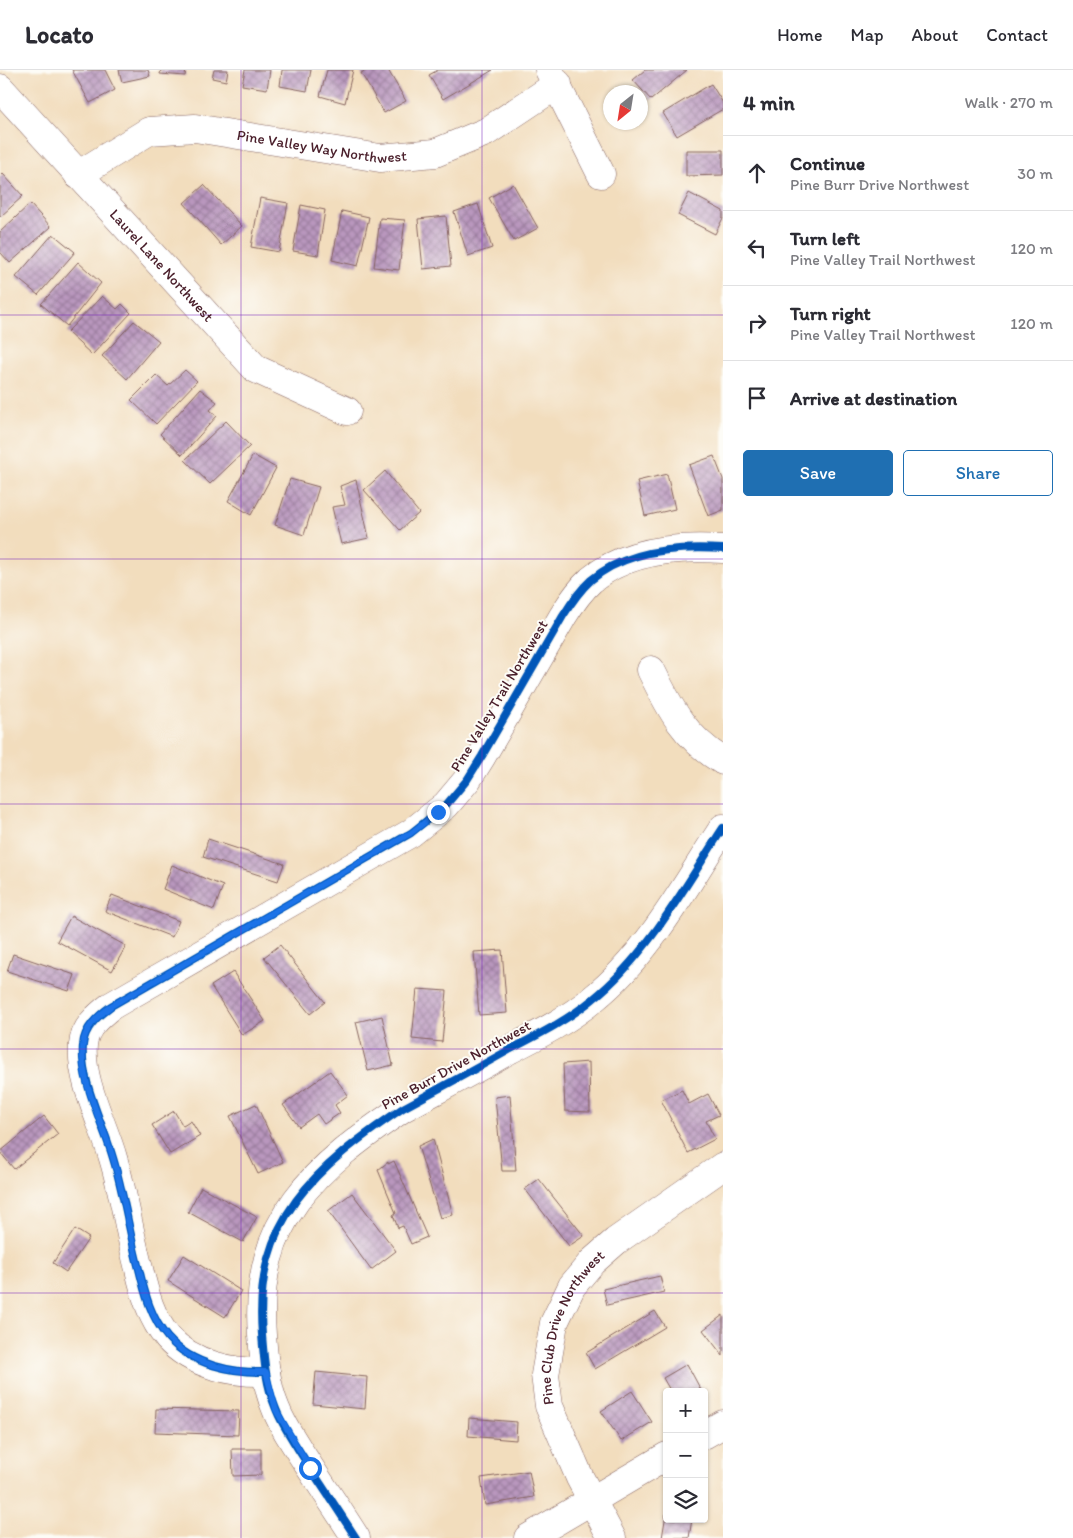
<!DOCTYPE html>
<html lang="en">
<head>
<meta charset="utf-8">
<style>
  :root { --surface:#fff; --page:#f7f7f7; --text:#2b2b33; --muted:#7c7c81; --line:#e1e1e2; --accent:#1f6fb2 }
  body { margin:0; font-family:Itim,sans-serif; background:var(--page); color:var(--text) }
  .controls { position:absolute; right:15px; bottom:15px; display:grid; overflow:hidden; border-radius:5px; box-shadow:0 1px 4px #0004 }
  .controls button { width:45px; height:45px; display:grid; place-items:center; padding:0; border:0; border-bottom:1px solid var(--line); background:var(--surface); color:var(--text); font:25px sans-serif }
  .compass { position:absolute; left:603px; top:15px; width:45px; height:45px; border-radius:50%; background:var(--surface); box-shadow:0 1px 4px #0004; rotate:210deg }
  .stop { position:absolute; width:15px; height:15px; margin:-11px; border:4px solid #1a73e8; border-radius:50%; background:#fff }
  .stop.end { background:#1a73e8; border-color:#fff; box-shadow:0 1px 5px #0008 }
  .list { margin:0; padding:0; list-style:none }
  h2 { display:flex; justify-content:space-between; align-items:center; height:65px; margin:0; padding:0 20px; font-size:21px }
  h2 small { font-size:16px; font-weight:400; color:var(--muted) }
  .list li { display:grid; grid-template-columns:32px 1fr auto; gap:15px; align-items:center; box-sizing:border-box; height:75px; padding:0 20px; border-top:1px solid var(--line) }
  .list b { display:block; font-size:19px; white-space:nowrap }
  .list p { margin:0; font-size:16px; white-space:nowrap; color:var(--muted) }
  .list em { font-size:16px; font-style:normal; color:var(--muted) }
  .actions { display:flex; gap:10px; padding:15px 20px }
  .actions a { flex:1; padding:11px 0; border:1px solid var(--accent); border-radius:5px; text-align:center; font-size:18px; color:var(--accent) }
  .actions .main { background:var(--accent); color:#fff }
  .icon { flex:none; width:28px; height:28px; fill:none; stroke:currentColor; stroke-width:2; stroke-linecap:round; stroke-linejoin:round }
  .map { position:relative; flex:none; width:723px; height:1468px; overflow:hidden }
  header { display:flex; align-items:center; gap:30px; box-sizing:border-box; height:70px; padding:0 25px; background:var(--surface); border-bottom:1px solid var(--line) }
  header strong { font-size:24px }
  nav { display:flex; gap:28px; margin-inline-start:auto; font-size:18px }
  main { display:flex }
  aside { flex:1; background:var(--surface) }
  .map>svg:first-child { display:block }
</style>
</head>
<body>
<header>
<strong>Locato</strong>
<nav><a>Home</a><a>Map</a><a>About</a><a>Contact</a></nav>
</header>
<main>
<div class="map">
<svg width="723" height="1468" viewBox="0 0 723 1468">
  <defs>
    <pattern id="building-cross-hatch" width="8" height="8" patternUnits="userSpaceOnUse" patternTransform="scale(1.25)"><rect width="8" height="8" fill="#b997be"/><path d="M0 0l8 8M0 8l8-8" fill="none" stroke="#987b9b"/></pattern>
  </defs>
  <rect width="100%" height="100%" fill="#fdfcf7"/>
  <filter id="ink" filterUnits="userSpaceOnUse"><feTurbulence type="fractalNoise" baseFrequency=".02" numOctaves="2"/><feDisplacementMap in="SourceGraphic" scale="10" xChannelSelector="R" yChannelSelector="G"/><feConvolveMatrix kernelMatrix="1 2 1 2 8 2 1 2 1" color-interpolation-filters="sRGB"/></filter>
  <filter id="wash" filterUnits="userSpaceOnUse"><feTurbulence type="fractalNoise" baseFrequency=".0096" numOctaves="4" result="noise"/><feDisplacementMap in="SourceGraphic" scale="20" xChannelSelector="R" yChannelSelector="G"/><feGaussianBlur stdDeviation="1.12" result="paint"/><feColorMatrix in="noise" values="0 0 0 0 0 0 0 0 0 0 0 0 0 0 0 0 0 1.4 0 .05"/><feComposite in="paint" operator="in"/></filter>
  <g filter="url(#wash)">
    <rect width="100%" height="100%" fill="#f2ddbd"/>
    <g id="blocks">
      <path fill="url(#building-cross-hatch)" d="M 72,0 L 105,0 L 115,20 L 90,33 Z
        M 119,0 L 148,0 L 150,6 L 122,12 Z
        M 161,0 L 186,0 L 185,6 L 160,4 Z
        M 214,0 L 228,0 L 226,11 L 212,8 Z
        M 245,0 L 270,0 L 267,19 L 242,15 Z
        M 282,0 L 311,0 L 307,21 L 280,16 Z
        M 327,0 L 353,0 L 345,33 L 320,26 Z
        M 367,0 L 388,0 L 406,31 L 384,43 L 361,3 Z
        M 438,0 L 493,0 L 443,29 L 429,5 Z
        M 645,0 L 687,0 L 651,30 L 633,10 Z
        M 711,14 L 723,33 L 723,39 L 677,66 L 663,43 Z
        M 686,80 L 723,80 L 723,105 L 686,106 Z
        M 3,104 L 23,126 L 0,147 L 0,107 Z
        M 513,114 L 538,158 L 514,171 L 489,128 Z
        M 204,115 L 242,156 L 221,175 L 184,133 Z
        M 689,123 L 723,141 L 723,148 L 715,164 L 678,145 Z
        M 260,128 L 288,133 L 279,182 L 251,177 Z
        M 30,134 L 51,157 L 10,193 L 0,182 L 0,162 Z
        M 478,134 L 492,178 L 468,186 L 454,142 Z
        M 301,135 L 325,140 L 318,185 L 293,181 Z
        M 342,141 L 369,147 L 358,196 L 332,190 Z
        M 446,146 L 451,196 L 423,199 L 418,149 Z
        M 380,148 L 405,150 L 399,200 L 374,197 Z
        M 53,164 L 75,182 L 38,225 L 16,207 Z
        M 78,192 L 101,213 L 67,256 L 41,234 Z
        M 102,226 L 117,239 L 122,234 L 131,243 L 92,285 L 67,262 Z
        M 134,251 L 159,271 L 127,309 L 102,286 Z
        M 185,300 L 197,311 L 156,354 L 131,330 L 156,305 L 168,316 Z
        M 200,319 L 217,332 L 210,340 L 217,346 L 182,385 L 160,364 Z
        M 226,351 L 250,376 L 210,414 L 185,390 Z
        M 253,385 L 276,398 L 251,445 L 228,431 Z
        M 714,386 L 723,409 L 723,440 L 708,446 L 689,395 Z
        M 385,401 L 419,443 L 400,460 L 364,420 Z
        M 667,404 L 675,439 L 645,446 L 637,411 Z
        M 290,409 L 319,417 L 304,465 L 275,455 Z
        M 356,410 L 369,468 L 341,474 L 332,437 L 345,435 L 340,416 Z
        M 208,769 L 284,794 L 278,811 L 203,787 Z
        M 172,795 L 223,816 L 214,840 L 163,819 Z
        M 112,825 L 179,851 L 172,867 L 105,841 Z
        M 71,846 L 126,876 L 112,901 L 57,871 Z
        M 280,875 L 325,932 L 310,944 L 264,887 Z
        M 502,880 L 507,943 L 479,945 L 474,882 Z
        M 13,884 L 75,905 L 69,921 L 7,901 Z
        M 233,902 L 265,951 L 242,965 L 211,916 Z
        M 417,919 L 447,921 L 442,972 L 412,969 Z
        M 382,946 L 393,995 L 368,1001 L 356,952 Z
        M 589,992 L 590,1042 L 565,1041 L 563,994 Z
        M 330,1001 L 348,1025 L 335,1035 L 340,1043 L 324,1054 L 317,1044 L 299,1057 L 283,1035 Z
        M 682,1020 L 689,1034 L 708,1024 L 719,1045 L 706,1051 L 715,1069 L 688,1083 L 661,1030 Z
        M 510,1025 L 516,1101 L 502,1101 L 495,1027 Z
        M 256,1034 L 283,1092 L 258,1104 L 230,1046 Z
        M 174,1041 L 183,1056 L 191,1051 L 200,1066 L 170,1084 L 152,1055 Z
        M 44,1046 L 58,1064 L 14,1099 L 0,1082 Z
        M 433,1069 L 453,1145 L 440,1148 L 418,1076 Z
        M 394,1091 L 427,1167 L 411,1174 L 403,1156 L 398,1158 L 393,1145 L 396,1143 L 378,1100 L 388,1092 L 388,1094 Z
        M 539,1109 L 584,1166 L 569,1176 L 525,1119 Z
        M 201,1117 L 257,1147 L 243,1172 L 188,1142 Z
        M 352,1123 L 396,1181 L 371,1200 L 328,1141 Z
        M 75,1159 L 89,1168 L 66,1202 L 53,1193 Z
        M 184,1185 L 241,1221 L 225,1247 L 168,1211 Z
        M 660,1206 L 664,1222 L 607,1235 L 603,1219 Z
        M 655,1241 L 665,1257 L 595,1299 L 586,1283 Z
        M 723,1245 L 723,1286 L 703,1260 Z
        M 687,1294 L 702,1322 L 671,1322 L 663,1308 Z
        M 316,1302 L 367,1307 L 365,1339 L 313,1334 Z
        M 632,1321 L 652,1352 L 621,1371 L 601,1341 Z
        M 156,1339 L 239,1341 L 238,1365 L 155,1362 Z
        M 469,1348 L 517,1352 L 516,1370 L 468,1366 Z
        M 232,1379 L 261,1379 L 261,1405 L 233,1406 Z
        M 529,1401 L 534,1427 L 485,1435 L 481,1408 Z
        M 666,1444 L 667,1449 L 692,1449 L 689,1468 L 662,1468 Z"/>
    </g>
  </g>
  <g filter="url(#ink)">
    <use href="#blocks" fill-opacity="0" stroke="#85625e" stroke-width="1"/>
    <g fill="none" stroke-linecap="round" stroke-linejoin="round">
      <defs>
        <g id="street">
          <path d="M 549,0 L 601,104"/>
          <path id="s1" d="M 0,18 L 256,299 L 347,341"/>
          <path id="s2" d="M 78,105 L 149,61 L 195,58 L 380,88 L 435,83 L 486,62 L 558,14"/>
          <path d="M 651,600 C 670,639 685,668 723,691"/>
          <path d="M 266,1302 C 233,1303 192,1295 168,1268 C 151,1248 145,1224 139,1199 C 129,1162 124,1124 113,1088 C 103,1053 80,1011 83,975 C 84,958 98,946 111,936 L 411,763 L 446,735 L 467,710 L 482,686 L 563,546 C 571,533 579,521 591,510 C 626,480 679,476 723,479"/>
          <path d="M 704,1365 L 723,1354"/>
          <path d="M 356,1468 C 337,1438 317,1409 298,1379 C 290,1366 281,1353 276,1339 C 266,1316 264,1290 262,1265 C 253,1149 315,1098 403,1038 C 438,1019 474,1000 509,980 C 538,965 568,950 593,929 C 648,885 685,816 723,758"/>
          <path d="M 528,1468 L 667,1386"/>
          <path id="s3" d="M 612,1468 L 580,1408 L 549,1336 L 545,1305 L 554,1253 L 572,1216 L 592,1192 L 616,1171 L 723,1096"/>
        </g>
      </defs>
      <use href="#street" stroke="#85625e" stroke-width="29"/>
      <use href="#street" stroke="#fff" stroke-width="28"/>
      <defs>
        <path id="cycleway" d="M 266,1302 C 233,1303 192,1295 168,1268 C 151,1248 145,1224 139,1199 C 129,1162 124,1124 113,1088 C 103,1053 80,1011 83,975 C 84,958 98,946 111,936 L 411,763 L 446,735 L 467,710 L 482,686 L 563,546 C 571,533 579,521 591,510 C 626,480 679,476 723,479
          M 356,1468 C 337,1438 317,1409 298,1379 C 290,1366 281,1353 276,1339 C 266,1316 264,1290 262,1265 C 253,1149 315,1098 403,1038 C 438,1019 474,1000 509,980 C 538,965 568,950 593,929 C 648,885 685,816 723,758"/>
      </defs>
      <use href="#cycleway" stroke="#fdfcf7" stroke-width="11"/>
      <use href="#cycleway" stroke="#0057b8" stroke-width="8"/>
    </g>
  </g>
  <g fill="none" stroke-linecap="round" stroke-linejoin="round" filter="url(#ink)">
    <path stroke="#1a73e8" stroke-width="6" d="M 310,1398 L 276,1340 L 266,1302 C 233,1303 192,1295 168,1268 C 151,1248 145,1224 139,1199 C 129,1162 124,1124 113,1088 C 103,1053 79,1011 83,975 C 84,958 98,946 111,936 L 411,763 L 438,742"/>
  </g>
  <path fill="none" stroke="#7b2cbf" stroke-width="1" stroke-opacity="0.55" d="M 241,0 L 241,1468M 482,0 L 482,1468M 0,245 L 723,245M 0,489 L 723,489M 0,734 L 723,734M 0,979 L 723,979M 0,1223 L 723,1223"/>
  <g text-anchor="middle" stroke-width="4" stroke-linejoin="round" paint-order="stroke">
    <g font-size="15" fill="#4a1f2b" stroke="#fdfcf7">
      <text dy="5" stroke="none"><textPath href="#s2" startOffset="258">Pine Valley Way Northwest</textPath></text>
      <text dy="5" stroke="none"><textPath href="#s1" startOffset="240">Laurel Lane Northwest</textPath></text>
      <text transform="translate(499 626) rotate(-59)" y="5">Pine Valley Trail Northwest</text>
      <text transform="translate(456 995) rotate(-29)" y="5">Pine Burr Drive Northwest</text>
      <text dy="5" stroke="none"><textPath href="#s3" startOffset="232">Pine Club Drive Northwest</textPath></text>
    </g>
  </g>
</svg>
<div class="controls">
<button>+</button>
<button>−</button>
<button><svg class="icon" aria-label="layers" viewBox="0 0 24 24"><path d="M12 4l9 5-9 5-9-5zM3 14l9 5 9-5"/></svg></button>
</div>
<svg class="compass" viewBox="-18 -18 36 36"><path d="M0-13l5 13h-10z" fill="#e53935"/><path d="M0 13l5-13h-10z" fill="#7c7c81"/></svg>
<div class="stop" style="left:310px;top:1398px"></div>
<div class="stop end" style="left:438px;top:742px"></div>
</div>
<aside>
<h2>4 min<small>Walk · 270 m</small></h2>
<ul class="list">
<li><svg class="icon" aria-label="ahead" viewBox="0 0 24 24"><path d="M12 20V5M6 11l6-6 6 6"/></svg><div><b>Continue</b><p>Pine Burr Drive Northwest</p></div><em>30 m</em></li>
<li><svg class="icon" aria-label="left" viewBox="0 0 24 24"><path d="M17 20v-9H6M10 6l-5 5 5 5"/></svg><div><b>Turn left</b><p>Pine Valley Trail Northwest</p></div><em>120 m</em></li>
<li><svg class="icon" aria-label="right" viewBox="0 0 24 24"><path d="M7 20v-9h11M14 6l5 5-5 5"/></svg><div><b>Turn right</b><p>Pine Valley Trail Northwest</p></div><em>120 m</em></li>
<li><svg class="icon" aria-label="arrive" viewBox="0 0 24 24"><path d="M6 21V4h12l-3 4 3 4H6"/></svg><div><b>Arrive at destination</b></div></li>
</ul>
<div class="actions"><a class="main">Save</a><a>Share</a></div>
</aside>
</main>
</body>
</html>
